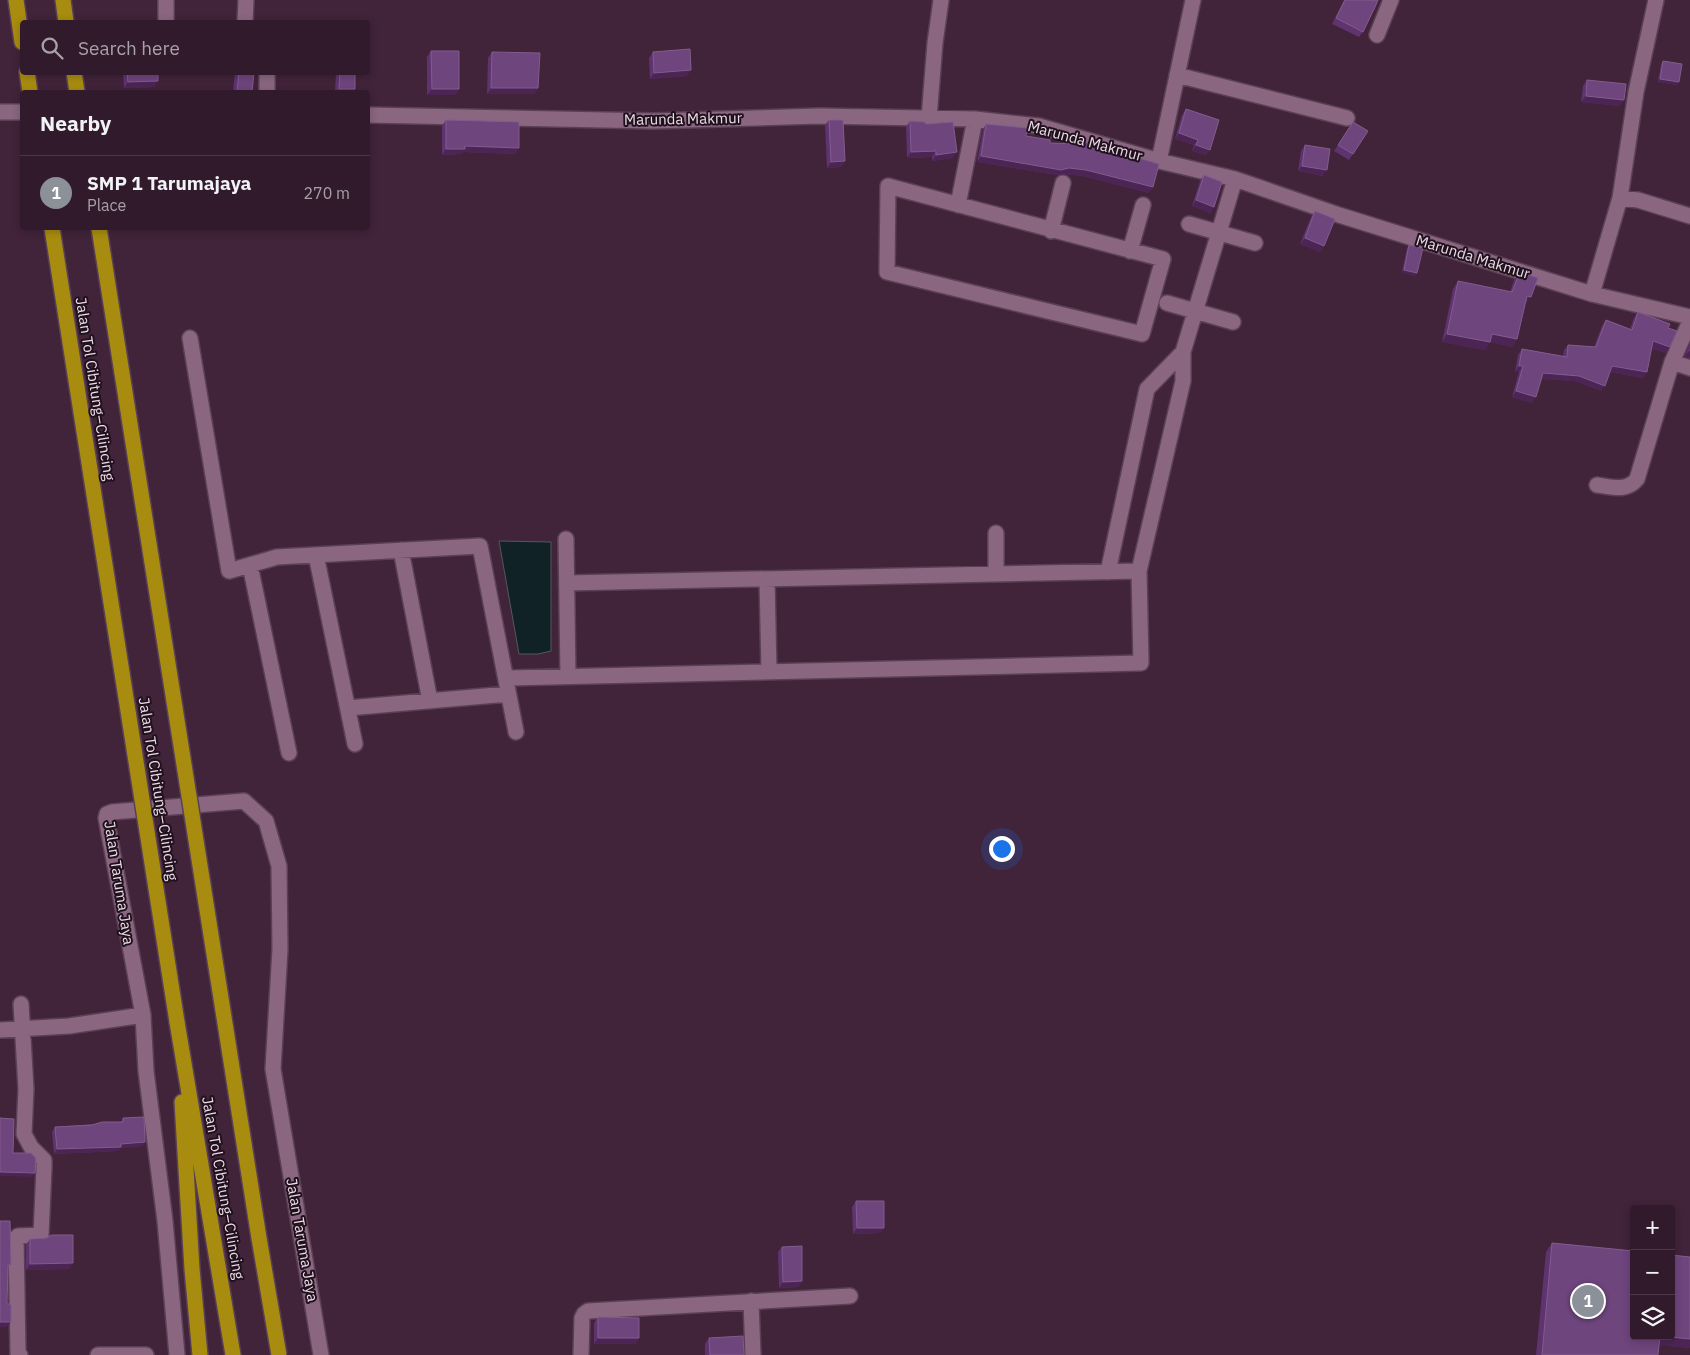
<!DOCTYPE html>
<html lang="en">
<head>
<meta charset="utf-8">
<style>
  :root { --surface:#311a2c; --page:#3d2738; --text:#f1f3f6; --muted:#a8a1a9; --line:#4c3848; --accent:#8c9099 }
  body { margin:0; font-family:"IBM Plex Sans",sans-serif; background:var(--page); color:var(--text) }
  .controls { position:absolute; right:15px; bottom:15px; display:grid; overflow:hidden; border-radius:5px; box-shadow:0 2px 8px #0003 }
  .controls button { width:45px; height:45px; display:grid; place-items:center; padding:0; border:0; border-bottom:1px solid var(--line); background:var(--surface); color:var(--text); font:25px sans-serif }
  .you { position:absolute; left:1001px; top:848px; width:18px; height:18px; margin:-12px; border:4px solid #fff; border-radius:50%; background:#1a73e8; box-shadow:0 0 0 8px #1a73e833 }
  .badge { display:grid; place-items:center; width:32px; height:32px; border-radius:50%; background:var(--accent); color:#fff; font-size:16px; font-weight:700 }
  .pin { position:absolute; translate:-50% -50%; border:2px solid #fff; box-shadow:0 1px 5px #0006 }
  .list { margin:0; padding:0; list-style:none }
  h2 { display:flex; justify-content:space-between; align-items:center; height:65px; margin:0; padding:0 20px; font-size:21px }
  h2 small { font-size:16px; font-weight:400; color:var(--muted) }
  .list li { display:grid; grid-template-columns:32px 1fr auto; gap:15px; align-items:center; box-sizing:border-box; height:75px; padding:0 20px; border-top:1px solid var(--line) }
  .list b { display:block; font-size:19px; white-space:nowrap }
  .list p { margin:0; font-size:16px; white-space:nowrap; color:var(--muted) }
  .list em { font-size:16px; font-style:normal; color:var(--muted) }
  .icon { flex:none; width:28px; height:28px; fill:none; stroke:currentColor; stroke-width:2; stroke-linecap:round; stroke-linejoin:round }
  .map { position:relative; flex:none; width:1690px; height:1355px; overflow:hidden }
  .search { position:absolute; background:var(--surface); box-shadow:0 2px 8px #0003; left:20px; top:20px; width:350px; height:55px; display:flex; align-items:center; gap:12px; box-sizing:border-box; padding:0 18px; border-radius:5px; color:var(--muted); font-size:19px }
  .panel { position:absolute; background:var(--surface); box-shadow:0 2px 8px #0003; left:20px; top:90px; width:350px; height:140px; border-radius:5px }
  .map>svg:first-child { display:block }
</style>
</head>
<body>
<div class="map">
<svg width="1690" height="1355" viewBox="0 0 1690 1355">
  <rect width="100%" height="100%" fill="#41233a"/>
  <path fill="#112226" stroke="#535960" d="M 499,541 L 551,542 L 551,651 L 538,654 L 519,654 Z"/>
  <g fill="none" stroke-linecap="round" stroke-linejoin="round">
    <defs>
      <path id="minor" d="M 166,22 L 166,0
        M 245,22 L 246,0
        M 1377,35 L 1391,0
        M 1177,75 L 1347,118
        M 267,92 L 267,72
        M 0,112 L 22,112
        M 368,115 L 653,121 L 819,116 L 975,119 L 1039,126 L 1159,161 L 1235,179 L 1339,215 L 1592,294 L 1690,317
        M 929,118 L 935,43 L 941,0
        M 1159,161 L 1193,0
        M 888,186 L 1163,259 L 1142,334 L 887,272 Z
        M 1620,198 L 1638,200 L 1690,216
        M 958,205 L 975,119
        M 1189,224 L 1255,243
        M 1051,231 L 1063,183
        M 1130,251 L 1143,205
        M 1592,294 L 1620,198 L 1636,92 L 1656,0
        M 1167,303 L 1233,322
        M 190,338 L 229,571 L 277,557 L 480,546 L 516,732
        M 1672,362 L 1690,368
        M 1597,485 C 1611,487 1627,492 1637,479 L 1672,362 L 1690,321
        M 566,539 L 568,677
        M 401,550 L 430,701
        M 316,555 L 355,744
        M 250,565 L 289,753
        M 1108,572 L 1147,389 L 1183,352
        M 996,574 L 996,533
        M 767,579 L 769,672
        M 567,583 L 1139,571
        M 506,678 L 1141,663 L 1139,571 L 1183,381 L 1183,352 L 1235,179
        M 348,708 L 508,694
        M 0,1030 L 69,1026 L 143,1015
        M 751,1301 L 753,1355
        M 20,1355 L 18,1353 L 16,1238 L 18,1236 L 41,1235 L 44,1168 L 44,1160 L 31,1147 L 24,1134 L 26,1089 L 21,1004
        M 98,1355 L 146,1355
        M 177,1355 L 165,1221 L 146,1071 L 143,1015 L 106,818 L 107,814 L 112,812 L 244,801 L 266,821 L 279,866 L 280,949 L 273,1069 L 321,1355
        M 581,1355 L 582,1318 L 584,1314 L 588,1311 L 850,1296"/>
      <path id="motorway" d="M 16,0 L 22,42
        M 63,0 L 66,22
        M 27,72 L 30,92
        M 74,72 L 77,92
        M 177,1022 L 233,1355
        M 182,1102 L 192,1269 L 200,1355"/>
    </defs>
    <use href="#minor" stroke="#5a4055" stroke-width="18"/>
    <use href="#motorway" stroke="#5a4055" stroke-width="18"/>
    <use href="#minor" stroke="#8a6681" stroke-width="15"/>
    <use href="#motorway" stroke="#a78c0f" stroke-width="15"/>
    <defs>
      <path id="motorway-bridge" d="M 52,228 L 177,1022
        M 99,228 L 259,1238 L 279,1355"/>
    </defs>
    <use href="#motorway-bridge" stroke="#5a4055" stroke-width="18" stroke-linecap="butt"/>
    <use href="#motorway-bridge" stroke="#a78c0f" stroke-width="15"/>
  </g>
  <path fill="#5f3370" d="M 1344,0 L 1378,0 L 1363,32 L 1359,37 L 1332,24 Z
    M 431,51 L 459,89 L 455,95 L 427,95 L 427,57 Z
    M 492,52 L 538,88 L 534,94 L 487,94 L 488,58 Z
    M 653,52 L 687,76 L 650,79 L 649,58 Z
    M 1663,61 L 1677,85 L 1658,82 L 1661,64 Z
    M 123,72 L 158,72 L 154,87 L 124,88 Z
    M 235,72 L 254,72 L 252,92 L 233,92 Z
    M 336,72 L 355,72 L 355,89 L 353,92 L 335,92 Z
    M 1587,80 L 1620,106 L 1581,102 L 1583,86 Z
    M 1186,109 L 1206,155 L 1192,151 L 1194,145 L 1175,139 L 1182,115 Z
    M 446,120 L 519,148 L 515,154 L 463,152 L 461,154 L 442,155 L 442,126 Z
    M 829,120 L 845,161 L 841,167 L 827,168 L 825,125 Z
    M 910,121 L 926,124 L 953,158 L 932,161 L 932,157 L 907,158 L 906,127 Z
    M 1353,122 L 1368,131 L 1349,160 L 1334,151 Z
    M 986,124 L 1026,136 L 1050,143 L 1079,144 L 1081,141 L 1149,193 L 1083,176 L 1065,174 L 1057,175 L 977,162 L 983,129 Z
    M 1305,145 L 1323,176 L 1298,171 L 1301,151 Z
    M 1204,175 L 1214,207 L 1210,213 L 1192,206 L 1200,181 Z
    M 1315,211 L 1324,246 L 1320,252 L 1300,244 L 1311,217 Z
    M 1409,245 L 1417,273 L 1415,276 L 1402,272 L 1407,248 Z
    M 1520,272 L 1525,305 L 1517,339 L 1512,347 L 1490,342 L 1485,350 L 1442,342 L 1453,289 L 1458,281 L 1510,292 L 1514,280 Z
    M 1638,312 L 1668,328 L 1666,353 L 1651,348 L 1643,378 L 1610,372 L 1601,391 L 1575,381 L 1542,379 L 1532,403 L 1512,397 L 1519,372 L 1515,372 L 1518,355 L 1522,349 L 1563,356 L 1564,350 L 1568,345 L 1594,347 L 1602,326 L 1606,320 L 1630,329 L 1634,318 Z
    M 1690,344 L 1690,358 L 1685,356 Z
    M 123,1118 L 145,1142 L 142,1146 L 120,1148 L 118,1151 L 54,1154 L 52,1132 L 55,1127 L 121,1122 Z
    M 856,1201 L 884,1228 L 880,1233 L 853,1234 L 852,1207 Z
    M 30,1239 L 69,1269 L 26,1270 L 26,1245 Z
    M 1552,1243 L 1690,1257 L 1690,1348 L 1659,1345 L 1658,1355 L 1536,1355 L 1546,1252 Z
    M 782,1247 L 802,1281 L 798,1287 L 779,1288 L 778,1252 Z
    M 598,1317 L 639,1338 L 635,1344 L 594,1344 L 594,1323 Z
    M 709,1338 L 744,1355 L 705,1355 L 705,1344 Z"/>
  <path fill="#4c2555" d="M 691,70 L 687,76 L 650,79 L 654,73 Z
    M 1660,79 L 1679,82 L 1677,85 L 1658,82 Z
    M 158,81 L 154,87 L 124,88 L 128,82 Z
    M 491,88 L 538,88 L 534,94 L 487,94 Z
    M 339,89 L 355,89 L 353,92 L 337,92 Z
    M 432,89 L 459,89 L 455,95 L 427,95 Z
    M 1586,96 L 1624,100 L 1620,106 L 1581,102 Z
    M 1179,133 L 1198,140 L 1194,145 L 1175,139 Z
    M 1196,145 L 1210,150 L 1206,155 L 1192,151 Z
    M 465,146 L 519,148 L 515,154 L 463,152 L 461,154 L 442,155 L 446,149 Z
    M 936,151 L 932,157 L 907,158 L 911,152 Z
    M 957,152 L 953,158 L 932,161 L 936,155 Z
    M 981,156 L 1086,170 L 1153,187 L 1149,193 L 1083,176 L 1065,174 L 1057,175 L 977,162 Z
    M 845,161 L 841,167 L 827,168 L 831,162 Z
    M 1302,166 L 1327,170 L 1323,176 L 1298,171 Z
    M 1196,200 L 1214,207 L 1210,213 L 1192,206 Z
    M 1305,238 L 1324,246 L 1320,252 L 1300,244 Z
    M 1404,270 L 1417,273 L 1415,276 L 1402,272 Z
    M 1527,296 L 1531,297 L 1525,305 L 1521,304 Z
    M 1447,334 L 1492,334 L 1517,339 L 1512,347 L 1490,342 L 1485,350 L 1442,342 Z
    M 1653,341 L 1670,347 L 1666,353 L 1649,347 Z
    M 1689,351 L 1690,351 L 1690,358 L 1685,356 Z
    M 1519,366 L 1523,366 L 1519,372 L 1515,372 Z
    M 1612,366 L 1647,372 L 1643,378 L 1608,372 Z
    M 1543,373 L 1579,376 L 1605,386 L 1601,391 L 1575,381 L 1539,379 Z
    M 1516,391 L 1536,397 L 1532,403 L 1512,397 Z
    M 145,1142 L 142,1146 L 120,1148 L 118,1151 L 54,1154 L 57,1149 Z
    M 0,1172 L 35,1173 L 32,1177 L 0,1176 Z
    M 857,1228 L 884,1228 L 880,1233 L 853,1234 Z
    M 73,1263 L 69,1269 L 26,1270 L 30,1264 Z
    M 802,1281 L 798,1287 L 779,1288 L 783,1282 Z
    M 0,1322 L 11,1322 L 7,1327 L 0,1327 Z
    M 1660,1336 L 1690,1339 L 1690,1348 L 1654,1345 Z
    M 598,1338 L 639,1338 L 635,1344 L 594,1344 Z"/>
  <path fill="#6e457d" stroke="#825c8e" d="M 1345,0 L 1378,0 L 1375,7 L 1363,32 L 1336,18 Z
    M 690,49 L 691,70 L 654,73 L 653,52 Z
    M 431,51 L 459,51 L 459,89 L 432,89 Z
    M 492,52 L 540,53 L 538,88 L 491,88 Z
    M 1663,61 L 1682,64 L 1679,82 L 1660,79 Z
    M 127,72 L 158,72 L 158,81 L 128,82 Z
    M 239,72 L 254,72 L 252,92 L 237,91 Z
    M 340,72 L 355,72 L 355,89 L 339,89 Z
    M 1587,80 L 1626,84 L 1624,100 L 1586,96 Z
    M 1186,109 L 1219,120 L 1210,150 L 1196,145 L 1198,140 L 1179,133 Z
    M 446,120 L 519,122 L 519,148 L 465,146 L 465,149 L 446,149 Z
    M 829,120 L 843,120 L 845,161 L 831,162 Z
    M 910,121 L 925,122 L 926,124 L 953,122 L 957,152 L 936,155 L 936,151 L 911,152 Z
    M 1353,122 L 1368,131 L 1353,154 L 1338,145 Z
    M 986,124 L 1027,128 L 1026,136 L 1050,140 L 1050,143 L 1080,144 L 1081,141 L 1159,164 L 1153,187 L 1086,170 L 1069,168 L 1061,170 L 981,156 Z
    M 1305,145 L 1330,149 L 1327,170 L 1302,166 Z
    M 1204,175 L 1222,182 L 1214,207 L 1196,200 Z
    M 1315,211 L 1335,219 L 1324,246 L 1305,238 Z
    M 1409,245 L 1423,248 L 1417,273 L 1404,270 Z
    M 1520,272 L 1538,278 L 1531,297 L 1527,296 L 1517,339 L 1492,334 L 1490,342 L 1447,334 L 1458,281 L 1512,292 Z
    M 1638,312 L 1670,324 L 1668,328 L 1677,331 L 1670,347 L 1653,341 L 1647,372 L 1612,366 L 1605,386 L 1579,376 L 1543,373 L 1536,397 L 1516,391 L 1523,366 L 1519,366 L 1522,349 L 1567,357 L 1568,345 L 1596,347 L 1606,320 L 1632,330 Z
    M 144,1117 L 145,1142 L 121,1144 L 121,1147 L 57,1149 L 55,1127 L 92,1125 L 102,1122 L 123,1122 L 123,1118 Z
    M 0,1118 L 14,1119 L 13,1153 L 31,1153 L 36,1158 L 35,1173 L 0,1172 Z
    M 856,1201 L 884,1201 L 884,1228 L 857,1228 Z
    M 0,1221 L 10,1221 L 11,1265 L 8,1265 L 7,1304 L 11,1304 L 11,1322 L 0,1322 Z
    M 52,1235 L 73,1235 L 73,1263 L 30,1264 L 30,1239 L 46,1238 Z
    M 1552,1243 L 1634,1251 L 1634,1336 L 1660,1336 L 1658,1355 L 1542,1355 Z
    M 802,1246 L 802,1281 L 783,1282 L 782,1247 Z
    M 1671,1255 L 1690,1257 L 1690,1339 L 1660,1336 L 1671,1336 Z
    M 598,1317 L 639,1318 L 639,1338 L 598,1338 Z
    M 743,1336 L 744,1355 L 710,1355 L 709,1338 Z"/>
  <g text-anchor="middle" stroke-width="4" stroke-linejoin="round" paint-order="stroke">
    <g font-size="15" fill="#edd9e8" stroke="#1f121c">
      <text transform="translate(683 119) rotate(-1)" y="5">Marunda Makmur</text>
      <text transform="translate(1085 141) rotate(15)" y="5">Marunda Makmur</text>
      <text transform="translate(1473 257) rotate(17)" y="5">Marunda Makmur</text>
      <text transform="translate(95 389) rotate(81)" y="5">Jalan Tol Cibitung–Cilincing</text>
      <text transform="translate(158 789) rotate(81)" y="5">Jalan Tol Cibitung–Cilincing</text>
      <text transform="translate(119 883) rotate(81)" y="5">Jalan Taruma Jaya</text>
      <text transform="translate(223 1188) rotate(80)" y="5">Jalan Tol Cibitung–Cilincing</text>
      <text transform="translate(302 1240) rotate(80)" y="5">Jalan Taruma Jaya</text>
    </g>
  </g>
</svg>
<div class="controls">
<button>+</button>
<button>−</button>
<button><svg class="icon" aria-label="layers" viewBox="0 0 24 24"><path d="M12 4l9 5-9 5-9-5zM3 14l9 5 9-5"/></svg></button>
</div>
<div class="you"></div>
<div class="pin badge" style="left:1588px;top:1301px">1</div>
<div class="search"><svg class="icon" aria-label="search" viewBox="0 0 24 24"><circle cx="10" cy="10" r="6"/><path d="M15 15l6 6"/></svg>Search here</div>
<section class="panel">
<h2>Nearby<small></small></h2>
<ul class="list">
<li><span class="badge">1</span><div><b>SMP 1 Tarumajaya</b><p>Place</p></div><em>270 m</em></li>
</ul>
</section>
</div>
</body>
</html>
